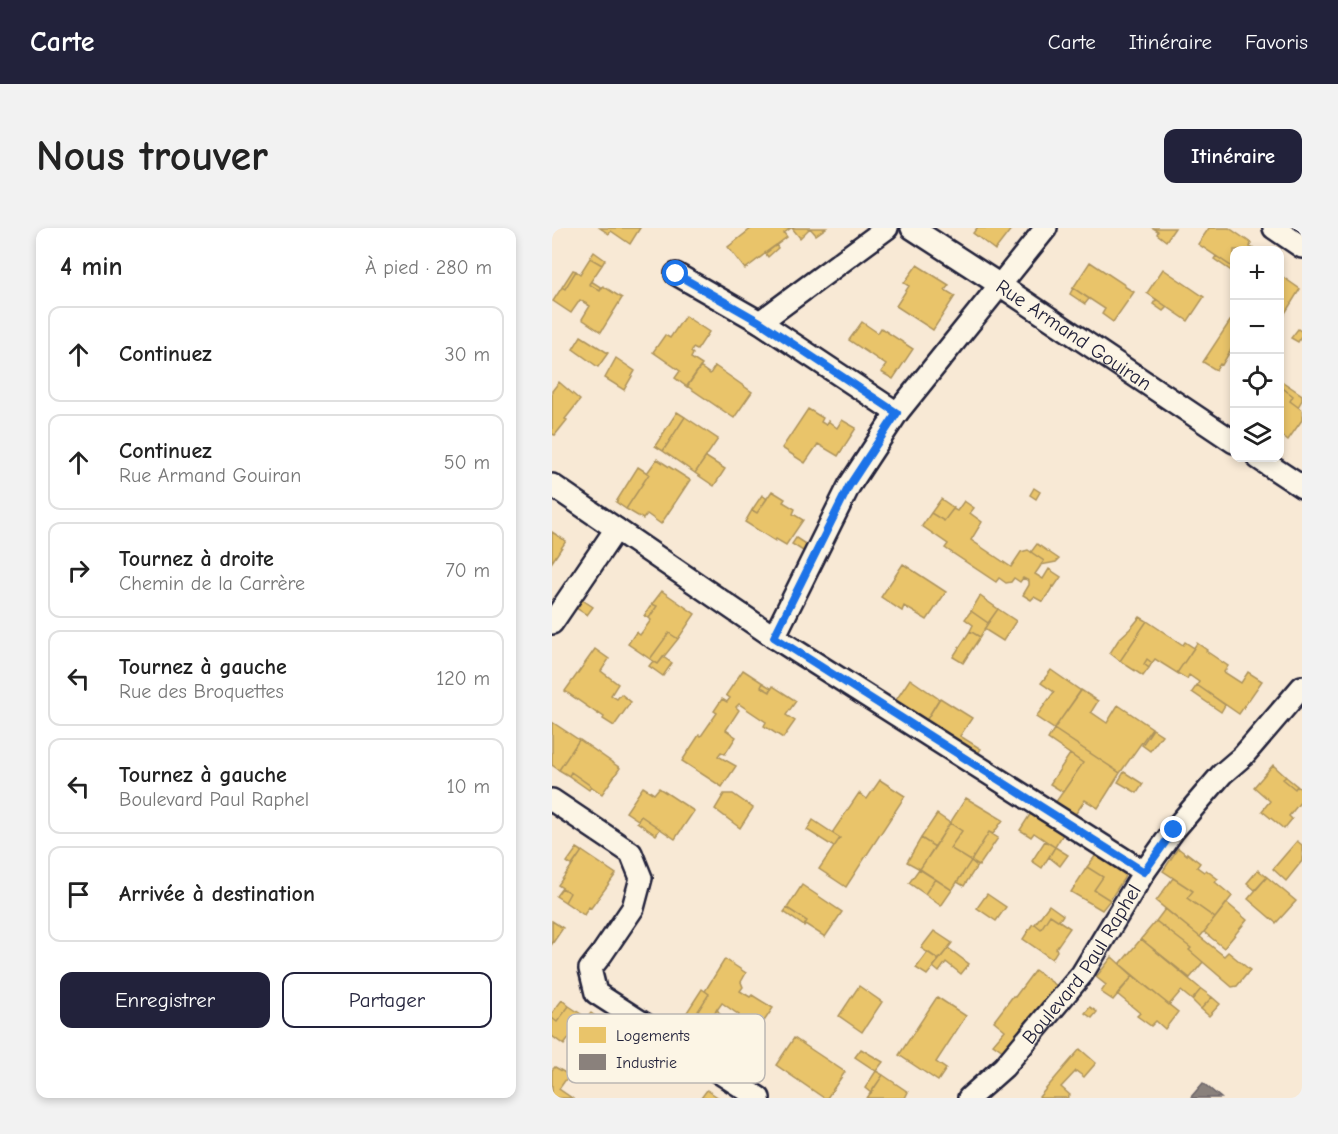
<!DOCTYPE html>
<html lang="fr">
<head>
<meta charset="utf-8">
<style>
  :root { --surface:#fff; --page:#f2f2f2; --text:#222; --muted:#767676; --line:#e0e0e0; --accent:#22223b }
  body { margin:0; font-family:"Comic Neue",sans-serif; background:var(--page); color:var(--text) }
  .controls { position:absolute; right:18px; top:18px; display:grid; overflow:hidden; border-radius:12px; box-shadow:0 3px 9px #0003 }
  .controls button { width:54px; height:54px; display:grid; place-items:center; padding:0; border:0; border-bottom:2px solid var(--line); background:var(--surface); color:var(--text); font:30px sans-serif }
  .stop { position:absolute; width:18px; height:18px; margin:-14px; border:4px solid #1a73e8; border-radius:50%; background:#fff }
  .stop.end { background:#1a73e8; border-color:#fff; box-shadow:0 2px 6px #0008 }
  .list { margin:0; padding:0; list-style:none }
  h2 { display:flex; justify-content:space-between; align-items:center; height:78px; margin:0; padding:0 24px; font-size:26px }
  h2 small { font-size:20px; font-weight:400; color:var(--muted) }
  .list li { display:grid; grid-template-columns:39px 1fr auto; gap:18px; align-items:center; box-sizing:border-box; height:96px; margin:0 12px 12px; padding:0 12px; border:2px solid var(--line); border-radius:12px }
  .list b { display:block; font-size:22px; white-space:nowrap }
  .list p { margin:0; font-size:20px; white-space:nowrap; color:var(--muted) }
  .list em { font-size:20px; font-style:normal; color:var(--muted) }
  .actions { display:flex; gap:12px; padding:18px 24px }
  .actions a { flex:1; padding:14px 0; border:2px solid var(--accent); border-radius:12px; text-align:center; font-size:21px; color:var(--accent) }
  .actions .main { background:var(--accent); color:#fff }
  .icon { flex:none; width:33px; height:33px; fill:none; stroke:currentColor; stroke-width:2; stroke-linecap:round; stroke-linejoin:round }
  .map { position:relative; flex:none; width:750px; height:870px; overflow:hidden; border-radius:12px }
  header { display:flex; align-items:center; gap:36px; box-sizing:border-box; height:84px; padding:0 30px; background:var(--accent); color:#fff }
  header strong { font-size:28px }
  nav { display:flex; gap:33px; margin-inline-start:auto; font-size:21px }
  .intro { display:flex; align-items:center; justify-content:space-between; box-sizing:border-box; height:144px; padding:0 36px }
  h1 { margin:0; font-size:42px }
  .button { padding:15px 27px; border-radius:12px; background:var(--accent); color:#fff; font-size:21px; font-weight:700 }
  main { display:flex; gap:36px; padding:0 36px }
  aside { flex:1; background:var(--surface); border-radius:12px; box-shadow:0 3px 9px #0003 }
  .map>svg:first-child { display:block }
</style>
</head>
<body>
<header>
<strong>Carte</strong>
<nav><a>Carte</a><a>Itinéraire</a><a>Favoris</a></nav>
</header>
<div class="intro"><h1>Nous trouver</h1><a class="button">Itinéraire</a></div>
<main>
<aside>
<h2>4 min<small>À pied · 280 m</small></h2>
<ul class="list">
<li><svg class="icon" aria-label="ahead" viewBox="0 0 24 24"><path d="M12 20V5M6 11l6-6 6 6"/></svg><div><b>Continuez</b></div><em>30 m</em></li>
<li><svg class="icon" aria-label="ahead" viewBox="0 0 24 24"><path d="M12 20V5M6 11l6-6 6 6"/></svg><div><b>Continuez</b><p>Rue Armand Gouiran</p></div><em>50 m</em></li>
<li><svg class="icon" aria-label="right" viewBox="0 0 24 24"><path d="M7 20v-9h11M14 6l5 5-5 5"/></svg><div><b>Tournez à droite</b><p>Chemin de la Carrère</p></div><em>70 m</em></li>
<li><svg class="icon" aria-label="left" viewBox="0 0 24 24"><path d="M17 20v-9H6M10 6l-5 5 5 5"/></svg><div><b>Tournez à gauche</b><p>Rue des Broquettes</p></div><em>120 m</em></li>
<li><svg class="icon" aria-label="left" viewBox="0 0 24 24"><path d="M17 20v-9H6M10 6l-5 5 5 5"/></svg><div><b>Tournez à gauche</b><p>Boulevard Paul Raphel</p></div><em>10 m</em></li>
<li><svg class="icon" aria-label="arrive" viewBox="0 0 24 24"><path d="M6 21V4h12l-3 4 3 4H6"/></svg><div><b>Arrivée à destination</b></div></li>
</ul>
<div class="actions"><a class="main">Enregistrer</a><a>Partager</a></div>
</aside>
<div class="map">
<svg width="750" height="870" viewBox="0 0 750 870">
  <rect width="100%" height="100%" fill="#f8e9d5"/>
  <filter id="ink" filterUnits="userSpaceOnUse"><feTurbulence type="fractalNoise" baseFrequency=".0167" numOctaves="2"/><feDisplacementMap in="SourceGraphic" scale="12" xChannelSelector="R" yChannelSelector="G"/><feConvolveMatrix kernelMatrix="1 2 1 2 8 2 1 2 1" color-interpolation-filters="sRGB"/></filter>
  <g filter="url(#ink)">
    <path fill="#e9c46a" stroke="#ad935c" stroke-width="1.5" d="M 48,0 L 88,0 L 78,16 L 59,3 L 57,6 Z
      M 200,0 L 239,0 L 232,5 L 235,9 L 193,41 L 176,19 Z
      M 240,0 L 274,0 L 264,7 L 258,0 L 248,10 Z
      M 425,0 L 460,0 L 443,22 L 421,5 Z
      M 601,0 L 623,0 L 614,13 L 605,6 L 606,3 Z
      M 657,0 L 677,0 L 699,15 L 698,19 L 704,22 L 682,22 L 682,40 L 646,16 Z
      M 224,17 L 226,20 L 216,29 L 213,25 Z
      M 42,24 L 53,32 L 50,37 L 38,30 Z
      M 664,28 L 682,40 L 681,44 L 662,31 Z
      M 38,30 L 50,37 L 37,56 L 48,63 L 51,58 L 70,70 L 49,104 L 30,91 L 38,78 L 28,72 L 19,85 L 1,73 L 10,59 L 13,61 L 24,43 L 28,46 Z
      M 538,34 L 573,57 L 572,58 L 582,64 L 561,94 L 550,86 L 553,81 L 521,60 Z
      M 365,37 L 397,57 L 393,62 L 403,68 L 381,102 L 344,78 L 357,58 L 352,55 Z
      M 611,41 L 652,69 L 636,93 L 595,65 Z
      M 21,42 L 24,43 L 13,61 L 10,59 Z
      M 728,47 L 748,61 L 730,90 L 728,89 Z
      M 39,53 L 50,60 L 48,63 L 37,56 Z
      M 521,60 L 537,71 L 533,76 L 518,66 Z
      M 604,71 L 615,79 L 611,83 L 601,76 Z
      M 682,87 L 682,122 L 680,120 L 670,137 L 668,136 L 664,142 L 651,134 Z
      M 133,88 L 157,104 L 145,122 L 141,120 L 139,124 L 141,126 L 139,130 L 150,137 L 135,159 L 123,150 L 128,143 L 101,124 L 113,107 L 118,110 Z
      M 310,94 L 326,105 L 329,100 L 361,121 L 341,151 L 329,144 L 334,137 L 297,112 Z
      M 746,101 L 750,104 L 750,107 L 746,114 L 739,110 Z
      M 29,108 L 56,125 L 46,139 L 21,121 Z
      M 64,130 L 83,143 L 72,162 L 53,150 Z
      M 163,138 L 200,164 L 182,190 L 135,158 L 148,139 L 158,146 Z
      M 728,152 L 750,167 L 750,172 L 746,179 L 738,173 L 741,168 L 728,158 Z
      M 7,154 L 28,172 L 13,191 L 15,192 L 3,207 L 0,206 L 0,163 Z
      M 728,158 L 741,168 L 738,173 L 750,182 L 750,192 L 736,212 L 728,206 Z
      M 256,181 L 271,190 L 269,194 L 274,197 L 276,193 L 285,200 L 290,192 L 304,200 L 286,228 L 266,216 L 253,235 L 230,220 Z
      M 125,184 L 133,189 L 111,223 L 103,218 Z
      M 133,189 L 166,211 L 143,245 L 111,223 Z
      M 154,229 L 173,241 L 162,258 L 143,245 Z
      M 105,231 L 138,252 L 109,296 L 95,286 L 91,291 L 74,281 L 97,246 L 95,245 Z
      M 86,239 L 97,246 L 74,281 L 64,274 Z
      M 482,260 L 488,264 L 484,271 L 478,267 Z
      M 220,263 L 233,271 L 231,274 L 243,281 L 241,286 L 251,292 L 234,317 L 224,311 L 223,313 L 193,294 L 200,282 L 205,285 Z
      M 210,267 L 215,271 L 205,285 L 200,282 Z
      M 389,271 L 402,280 L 392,293 L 379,285 Z
      M 412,273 L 422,280 L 418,285 L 430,294 L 419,312 L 459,339 L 469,324 L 476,322 L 492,333 L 483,346 L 491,351 L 497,341 L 509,349 L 502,359 L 501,358 L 491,374 L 482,369 L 479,372 L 471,367 L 477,357 L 477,353 L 471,350 L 468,354 L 462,350 L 459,354 L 454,355 L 447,350 L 444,354 L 393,320 L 396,316 L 370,298 L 379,285 L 392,293 L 401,281 L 405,283 Z
      M 0,304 L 14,313 L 0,334 Z
      M 244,310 L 258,319 L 254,325 L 240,316 Z
      M 485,316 L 507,331 L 504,334 L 489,337 L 492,333 L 479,324 Z
      M 351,336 L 394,364 L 375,392 L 352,378 L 350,383 L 329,369 Z
      M 110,363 L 143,386 L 126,411 L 117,405 L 98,431 L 76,416 L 84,404 L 88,407 L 99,392 L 97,390 L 105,378 L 100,376 Z
      M 428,368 L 446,381 L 436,395 L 419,383 Z
      M 29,371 L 41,379 L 35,387 L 24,380 Z
      M 100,376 L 105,378 L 97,390 L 92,388 Z
      M 446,381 L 464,393 L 451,413 L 432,401 Z
      M 419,383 L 436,395 L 428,409 L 418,403 L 421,397 L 413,391 Z
      M 588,389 L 595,393 L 568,433 L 558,425 L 567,411 L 579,400 Z
      M 595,393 L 631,417 L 633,414 L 642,420 L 625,445 L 603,431 L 600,435 L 595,431 L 592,436 L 597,440 L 591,448 L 568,433 Z
      M 418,403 L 428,409 L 411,435 L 401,429 Z
      M 117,405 L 126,411 L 106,436 L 98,431 Z
      M 645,415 L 655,422 L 654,423 L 676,438 L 672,444 L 689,455 L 696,444 L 710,453 L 687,486 L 645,457 L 647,454 L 637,447 L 635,451 L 625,445 Z
      M 43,421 L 57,431 L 49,443 L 66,456 L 59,467 L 65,471 L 69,466 L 79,474 L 62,498 L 51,491 L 52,489 L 46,485 L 46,486 L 13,463 Z
      M 111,429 L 120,435 L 111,448 L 97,438 L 101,433 L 106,436 Z
      M 595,431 L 600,435 L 597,440 L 592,436 Z
      M 191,442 L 211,455 L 209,459 L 218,464 L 221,458 L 244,473 L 234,487 L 243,493 L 231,510 L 212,498 L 214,494 L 187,476 L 184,479 L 187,482 L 174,502 L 184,509 L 173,526 L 169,524 L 166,528 L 184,538 L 170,559 L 130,533 L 147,507 L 149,508 L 165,485 L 162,483 L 170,471 L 175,474 L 178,470 L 174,467 Z
      M 499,442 L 529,463 L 502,501 L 484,489 L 502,464 L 489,455 Z
      M 358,451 L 387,471 L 372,496 L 342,475 Z
      M 211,455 L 219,460 L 218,464 L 209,459 Z
      M 645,457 L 673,477 L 669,484 L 640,464 Z
      M 529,462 L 546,473 L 539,484 L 555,495 L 566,477 L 600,500 L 568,545 L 502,501 Z
      M 388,470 L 420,490 L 408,508 L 429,521 L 423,529 L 372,496 Z
      M 0,494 L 27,512 L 7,542 L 0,537 Z
      M 502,501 L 568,545 L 546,580 L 533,572 L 520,591 L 501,578 L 531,535 L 496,511 Z
      M 601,501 L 610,507 L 598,523 L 590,517 Z
      M 27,512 L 28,512 L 68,540 L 50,566 L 19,544 L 17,548 L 7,542 Z
      M 518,526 L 531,535 L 511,564 L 498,556 Z
      M 721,537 L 734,549 L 731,551 L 743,561 L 745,558 L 750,562 L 750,572 L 737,588 L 740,591 L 732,601 L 710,583 L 718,573 L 702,559 Z
      M 19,544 L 39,558 L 37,562 L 17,548 Z
      M 572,544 L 591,556 L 585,565 L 566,554 Z
      M 734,549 L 745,558 L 743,561 L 731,551 Z
      M 328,552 L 353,568 L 294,659 L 267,641 L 288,610 L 280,605 L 307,565 L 315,571 Z
      M 91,559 L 102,566 L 107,560 L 142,583 L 123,611 L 89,588 L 86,592 L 74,584 Z
      M 172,566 L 181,566 L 201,580 L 188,600 L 163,581 Z
      M 414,570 L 451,592 L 441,606 L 437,604 L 419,633 L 398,620 L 410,603 L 398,595 Z
      M 481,582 L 513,603 L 503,619 L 482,605 L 479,609 L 468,602 Z
      M 385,586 L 398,595 L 383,619 L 369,610 Z
      M 89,588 L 108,601 L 104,607 L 85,594 Z
      M 261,592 L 288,610 L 282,619 L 255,602 Z
      M 398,595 L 410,603 L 398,620 L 419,633 L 400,662 L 368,641 Z
      M 437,604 L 446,610 L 427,638 L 419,633 Z
      M 369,610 L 383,619 L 368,641 L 355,634 Z
      M 493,613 L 503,619 L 490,640 L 480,633 Z
      M 745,613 L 750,617 L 750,633 L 734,653 L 721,641 Z
      M 503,619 L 516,627 L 508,638 L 497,629 Z
      M 25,620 L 30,623 L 20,638 L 15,634 Z
      M 626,620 L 635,627 L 635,625 L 648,635 L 645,639 L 652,644 L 654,642 L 666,651 L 663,654 L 680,668 L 663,690 L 635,670 L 641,663 L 611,643 Z
      M 30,623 L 64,646 L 39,680 L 37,679 L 32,687 L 13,674 L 18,665 L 6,657 Z
      M 544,627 L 573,646 L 572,650 L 558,672 L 542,662 L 551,649 L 535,639 Z
      M 419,633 L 425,638 L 412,658 L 405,654 Z
      M 535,639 L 551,649 L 542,662 L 558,672 L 550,682 L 519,664 Z
      M 367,641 L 383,651 L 373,666 L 357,655 Z
      M 706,642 L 715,649 L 703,662 L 695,655 Z
      M 715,649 L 744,673 L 724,695 L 696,671 Z
      M 621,650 L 641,663 L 635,670 L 663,690 L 648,709 L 604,673 Z
      M 383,651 L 400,662 L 389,678 L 373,666 Z
      M 250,657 L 290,684 L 273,709 L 253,696 L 255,693 L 235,680 Z
      M 10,660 L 18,665 L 13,674 L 4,668 Z
      M 435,666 L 454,679 L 444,693 L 425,680 Z
      M 675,675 L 695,692 L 672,720 L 652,704 Z
      M 497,677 L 511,687 L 507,693 L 498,687 L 489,701 L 483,696 Z
      M 235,680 L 255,693 L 252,698 L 232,684 Z
      M 613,681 L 672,728 L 676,724 L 698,742 L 685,758 L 680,759 L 637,722 L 639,720 L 604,693 Z
      M 498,687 L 518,700 L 504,720 L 505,723 L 500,731 L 471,711 L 480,697 L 483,696 L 489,701 Z
      M 0,693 L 11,700 L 0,716 Z
      M 604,693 L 639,720 L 637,722 L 651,734 L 638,750 L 589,711 Z
      M 382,703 L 400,715 L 387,732 L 369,720 Z
      M 589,711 L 649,761 L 640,772 L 629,763 L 617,777 L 568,736 Z
      M 396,720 L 417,736 L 409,746 L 394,734 L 387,744 L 381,739 Z
      M 376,724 L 387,732 L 375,747 L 364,740 Z
      M 560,729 L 581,748 L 561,772 L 549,764 L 554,757 L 544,749 Z
      M 173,731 L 194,745 L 189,754 L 191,759 L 188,763 L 198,769 L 200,767 L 221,780 L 204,805 L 184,792 L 187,787 L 170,775 L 158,792 L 146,783 L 157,766 L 153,763 Z
      M 483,742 L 505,758 L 451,823 L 441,816 L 453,802 L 442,793 L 461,768 L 463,769 Z
      M 581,748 L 626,784 L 613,801 L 604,793 L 599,798 L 585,788 L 588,785 L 565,766 Z
      M 307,758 L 330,774 L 310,804 L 287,788 Z
      M 150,761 L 157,766 L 146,783 L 158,792 L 165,781 L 169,788 L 152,811 L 128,795 Z
      M 649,761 L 660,769 L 649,781 L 640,772 Z
      M 385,769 L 414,788 L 384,834 L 394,841 L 386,853 L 347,827 Z
      M 660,769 L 668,776 L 657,788 L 649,781 Z
      M 10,772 L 17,778 L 5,794 L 0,790 L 0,785 Z
      M 17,778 L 44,796 L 48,789 L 71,805 L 56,827 L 35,812 L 33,815 L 20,806 L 12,817 L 0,808 L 0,790 L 5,794 Z
      M 538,779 L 545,784 L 540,790 L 533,785 Z
      M 39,785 L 47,791 L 44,796 L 35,790 Z
      M 242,810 L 293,844 L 275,870 L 272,870 L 224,837 Z
      M 309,821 L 331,834 L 324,843 L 303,829 Z
      M 528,821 L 544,835 L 532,849 L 524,843 L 509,859 L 518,867 L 515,870 L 488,870 L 487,869 Z
      M 3,839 L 17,847 L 7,861 L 20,870 L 0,870 L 0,842 Z
      M 324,843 L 331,847 L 319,865 L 313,860 Z
      M 331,847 L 356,864 L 353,870 L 315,870 Z
      M 155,862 L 167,870 L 149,870 Z"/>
    <path fill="#8a817c" stroke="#6b6468" stroke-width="1.5" d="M 651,855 L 669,870 L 640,870 L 639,869 Z"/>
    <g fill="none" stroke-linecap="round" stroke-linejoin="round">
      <defs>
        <g id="minor">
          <path d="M 335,0 L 208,94 L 345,185"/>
          <path id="s1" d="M 360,0 L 448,57 L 682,214"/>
          <path d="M 722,0 L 750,19"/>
          <path d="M 124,46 L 208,94"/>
          <path d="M 706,230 L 750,259"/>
          <path d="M 0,257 L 222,409 L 592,644"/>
          <path d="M 0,395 L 64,301"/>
          <path d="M 222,409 L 297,258 L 345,185 L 494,0"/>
          <path d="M 0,572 L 79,625 L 89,650 L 81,680 L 49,727 L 38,741 L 44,765 L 207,870"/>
          <path id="s2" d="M 417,870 L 452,839 L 530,746 L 592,644 L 622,602 L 670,546 L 691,528 L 750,459"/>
        </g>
      </defs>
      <use href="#minor" stroke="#22223b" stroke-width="26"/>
      <use href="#minor" stroke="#fcf5e5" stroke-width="21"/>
    </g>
  </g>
  <g fill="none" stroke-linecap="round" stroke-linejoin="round" filter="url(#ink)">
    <path stroke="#1a73e8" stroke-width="8" d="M 124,46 L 208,94 L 345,185 L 297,258 L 222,409 L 592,644 L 622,602"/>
  </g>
  <g text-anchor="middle" stroke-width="6" stroke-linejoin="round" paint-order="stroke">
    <g font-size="20" fill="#22223b" stroke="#fcf5e5">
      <text dy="7" stroke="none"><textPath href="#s1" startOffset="194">Rue Armand Gouiran</textPath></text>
      <text dy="7" stroke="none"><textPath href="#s2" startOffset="176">Boulevard Paul Raphel</textPath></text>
    </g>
  </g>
  <rect x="15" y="786" width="198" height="69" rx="9" fill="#fcf5e5" stroke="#bbb6b2" stroke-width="1.5"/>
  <rect x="27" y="799" width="27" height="16" fill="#e9c46a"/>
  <rect x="27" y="826" width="27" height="16" fill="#8a817c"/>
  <g font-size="16" fill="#22223b">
    <text x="64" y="813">Logements</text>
    <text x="64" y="840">Industrie</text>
  </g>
</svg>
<div class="controls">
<button>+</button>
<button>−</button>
<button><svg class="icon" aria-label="locate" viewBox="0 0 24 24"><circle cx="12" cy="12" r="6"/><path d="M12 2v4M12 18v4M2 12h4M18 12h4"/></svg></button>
<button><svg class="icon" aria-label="layers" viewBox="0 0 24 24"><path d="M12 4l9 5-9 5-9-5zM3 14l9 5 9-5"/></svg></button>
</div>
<div class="stop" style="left:124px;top:46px"></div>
<div class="stop end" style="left:622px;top:602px"></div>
</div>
</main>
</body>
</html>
